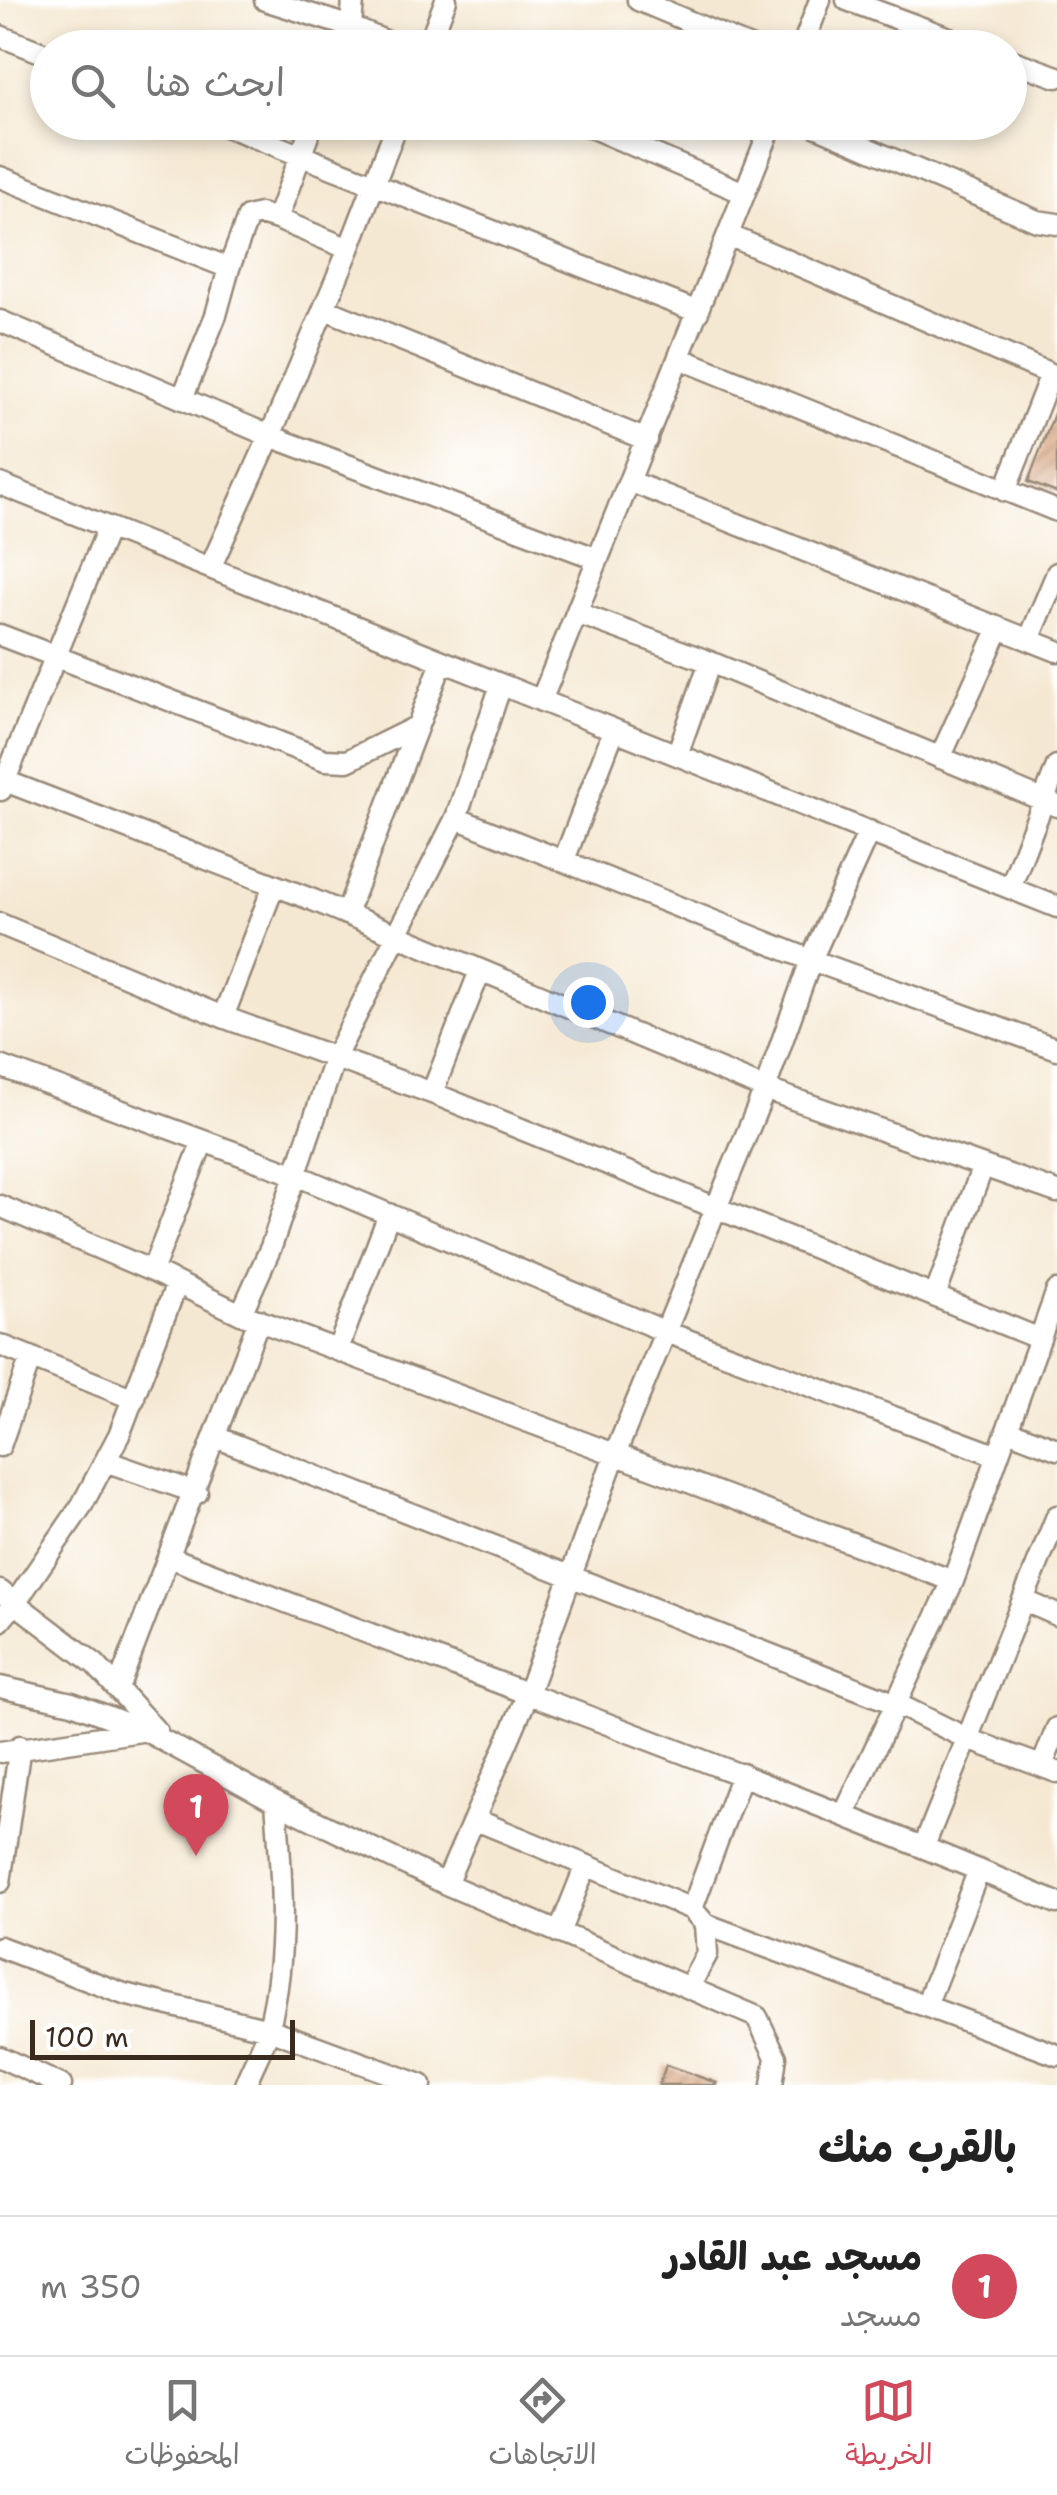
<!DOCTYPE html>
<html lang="ar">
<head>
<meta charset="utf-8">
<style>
  :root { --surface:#fff; --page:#f6f6f6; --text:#222; --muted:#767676; --line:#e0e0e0; --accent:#d1495b }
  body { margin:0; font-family:"Shantell Sans","Playpen Sans Arabic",sans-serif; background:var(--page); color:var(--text); direction:rtl }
  .scale { position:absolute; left:30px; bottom:25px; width:265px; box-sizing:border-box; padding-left:10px; border:5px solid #3b2a1e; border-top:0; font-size:28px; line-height:35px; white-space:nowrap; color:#3b2a1e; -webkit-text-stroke:8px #fff; paint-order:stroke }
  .you { position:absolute; left:588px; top:1002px; width:35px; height:35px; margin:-25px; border:8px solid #fff; border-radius:50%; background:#1a73e8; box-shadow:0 0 0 15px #1a73e833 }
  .badge { display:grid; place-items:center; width:65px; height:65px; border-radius:50%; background:var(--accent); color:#fff; font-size:32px; font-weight:700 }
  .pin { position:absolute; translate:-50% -82px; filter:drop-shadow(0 2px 5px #0008) }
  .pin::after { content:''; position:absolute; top:52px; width:35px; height:30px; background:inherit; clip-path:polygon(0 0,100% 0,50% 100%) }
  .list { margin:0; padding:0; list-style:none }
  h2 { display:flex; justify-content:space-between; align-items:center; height:130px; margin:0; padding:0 40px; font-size:42px }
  h2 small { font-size:32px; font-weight:400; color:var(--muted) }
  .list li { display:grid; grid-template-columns:65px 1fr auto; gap:30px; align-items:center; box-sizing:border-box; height:140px; padding:0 40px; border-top:2px solid var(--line) }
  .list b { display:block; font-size:38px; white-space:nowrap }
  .list p { margin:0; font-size:32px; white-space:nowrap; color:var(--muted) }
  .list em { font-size:32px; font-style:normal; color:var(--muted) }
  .icon { flex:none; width:55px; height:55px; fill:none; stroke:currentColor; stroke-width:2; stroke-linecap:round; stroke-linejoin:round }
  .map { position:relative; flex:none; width:1057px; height:2085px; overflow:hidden; direction:ltr }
  .search { position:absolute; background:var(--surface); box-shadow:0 5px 15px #0003; left:30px; right:30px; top:30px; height:110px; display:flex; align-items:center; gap:25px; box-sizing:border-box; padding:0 35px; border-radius:55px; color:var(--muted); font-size:38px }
  .sheet { height:270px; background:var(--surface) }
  nav { display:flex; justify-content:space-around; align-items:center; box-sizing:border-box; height:140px; border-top:2px solid var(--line); background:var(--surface); font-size:28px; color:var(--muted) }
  nav a { display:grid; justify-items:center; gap:5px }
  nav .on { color:var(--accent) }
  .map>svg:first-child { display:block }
</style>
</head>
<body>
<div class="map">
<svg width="1057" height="2085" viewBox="0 0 1057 2085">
  <defs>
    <pattern id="building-hatch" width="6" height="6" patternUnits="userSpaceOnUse" patternTransform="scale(2.5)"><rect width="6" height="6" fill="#d59d75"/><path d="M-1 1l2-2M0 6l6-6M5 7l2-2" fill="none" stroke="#ae805f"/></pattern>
  </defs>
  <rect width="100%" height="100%" fill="#fff"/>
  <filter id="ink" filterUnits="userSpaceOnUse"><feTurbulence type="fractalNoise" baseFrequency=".01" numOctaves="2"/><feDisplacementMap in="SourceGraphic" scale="20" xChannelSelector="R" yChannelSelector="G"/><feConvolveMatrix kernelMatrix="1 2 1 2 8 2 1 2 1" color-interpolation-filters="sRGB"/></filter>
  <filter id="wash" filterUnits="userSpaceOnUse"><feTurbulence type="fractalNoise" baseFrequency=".0048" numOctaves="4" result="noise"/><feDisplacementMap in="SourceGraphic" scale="40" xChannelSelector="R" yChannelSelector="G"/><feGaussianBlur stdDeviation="2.25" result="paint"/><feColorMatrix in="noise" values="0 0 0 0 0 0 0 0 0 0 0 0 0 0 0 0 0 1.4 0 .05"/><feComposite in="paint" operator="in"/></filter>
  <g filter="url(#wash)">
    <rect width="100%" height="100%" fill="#f5e8d2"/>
    <g id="blocks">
      <path fill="url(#building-hatch)" d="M 1056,409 L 1057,409 L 1057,493 L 1028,482 Z
        M 666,2065 L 717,2083 L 716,2085 L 659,2085 Z"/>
    </g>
  </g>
  <g filter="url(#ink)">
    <use href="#blocks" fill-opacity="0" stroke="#988978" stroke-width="2.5"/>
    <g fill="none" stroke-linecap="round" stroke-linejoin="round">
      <defs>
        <path id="minor" d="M 265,0 L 351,27 L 343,48
          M 353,0 L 351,27 L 402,48
          M 638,0 L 752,48
          M 847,0 L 976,48
          M 0,36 L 48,55
          M 427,48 L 446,0
          M 802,48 L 820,0
          M 1010,60 L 1057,77
          M 216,122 L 698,312
          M 579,122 L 744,193
          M 806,122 L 1037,221 L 1057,224
          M 0,177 L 229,268 L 216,315 L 182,399
          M 728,235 L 1051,374 L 1005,491
          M 349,249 L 398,122
          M 229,268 L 248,217 L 260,214 L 277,219
          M 325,309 L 647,440
          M 0,321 L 270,436 L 349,249 L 277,219 L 313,122
          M 679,358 L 1057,511
          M 629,481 L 1057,651
          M 0,484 L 1057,907
          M 210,568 L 270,436 L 598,559
          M 577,613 L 710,662 L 1057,806
          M 0,635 L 325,760 L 347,761 L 416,727
          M 1029,640 L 1057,573
          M 541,701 L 773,122
          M 677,755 L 710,662
          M 940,758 L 999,628
          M 0,779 L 313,900 L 765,1089 L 1057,1192
          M 1,790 L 108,528
          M 456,818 L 811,960 L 1057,1049
          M 564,860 L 614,730
          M 1010,888 L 1057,766
          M 346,914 L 442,662
          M 0,924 L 223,1017 L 432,1093 L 1040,1339
          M 223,1017 L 274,885
          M 0,1066 L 296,1175 L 666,1332 L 998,1456
          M 432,1093 L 480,971
          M 0,1206 L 152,1271 L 241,1314 L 953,1581
          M 152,1271 L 203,1141
          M 935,1296 L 983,1166
          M 241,1314 L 271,1247 L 335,1057 L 456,818 L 501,685
          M 0,1345 L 134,1399
          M 338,1349 L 389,1214
          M 1007,1430 L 1057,1449
          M 218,1438 L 899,1705 L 968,1739 L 1057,1772
          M 0,1446 L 31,1357
          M 105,1461 L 197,1493
          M 172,1558 C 467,1673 766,1779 1057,1903
          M 0,1591 L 15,1603 L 0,1621
          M 1023,1600 L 1057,1516
          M 0,1687 L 72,1703 L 146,1731 L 276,1802 L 446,1884 L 757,2017 L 776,2057 L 772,2085
          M 118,1688 L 259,1320
          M 157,1732 L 95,1664 L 15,1603 L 82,1505 L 119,1435 L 176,1286
          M 0,1752 L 141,1731
          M 1042,1766 L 1057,1728
          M 844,1815 L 953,1581 L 1057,1291
          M 476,1820 L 692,1909 L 705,1924 L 1057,2055
          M 924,1846 L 1023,1600 L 1057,1615
          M 0,1882 L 20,1746
          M 446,1884 L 527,1696 L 616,1452 L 765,1089 L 811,960 L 869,831
          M 692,1909 L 742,1774
          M 559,1933 L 586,1865
          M 0,1947 L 124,1994 L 269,2029 L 421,2085
          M 689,1987 L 707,1954 L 705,1924
          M 927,2003 L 979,1870
          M 0,2057 L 61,2085
          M 245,2085 C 252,2066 264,2047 269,2027 C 288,1955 282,1876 276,1802"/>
      </defs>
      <use href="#minor" stroke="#988978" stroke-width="25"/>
      <use href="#minor" stroke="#fff" stroke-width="20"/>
    </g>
  </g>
</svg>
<div class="scale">100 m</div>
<div class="you"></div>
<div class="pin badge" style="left:196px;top:1856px">1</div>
<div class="search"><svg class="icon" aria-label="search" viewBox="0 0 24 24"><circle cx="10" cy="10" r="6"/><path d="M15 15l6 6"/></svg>ابحث هنا</div>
</div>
<section class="sheet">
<h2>بالقرب منك<small></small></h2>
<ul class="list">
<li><span class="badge">1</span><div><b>مسجد عبد القادر</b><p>مسجد</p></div><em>350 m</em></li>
</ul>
</section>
<nav>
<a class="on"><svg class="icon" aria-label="map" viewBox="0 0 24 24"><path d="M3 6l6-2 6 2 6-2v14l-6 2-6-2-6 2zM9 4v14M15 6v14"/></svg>الخريطة</a>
<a><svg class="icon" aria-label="directions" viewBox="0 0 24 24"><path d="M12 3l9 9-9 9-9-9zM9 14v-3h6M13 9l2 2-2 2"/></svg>الاتجاهات</a>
<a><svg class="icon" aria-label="saved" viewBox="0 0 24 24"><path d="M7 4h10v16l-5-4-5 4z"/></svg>المحفوظات</a>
</nav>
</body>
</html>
